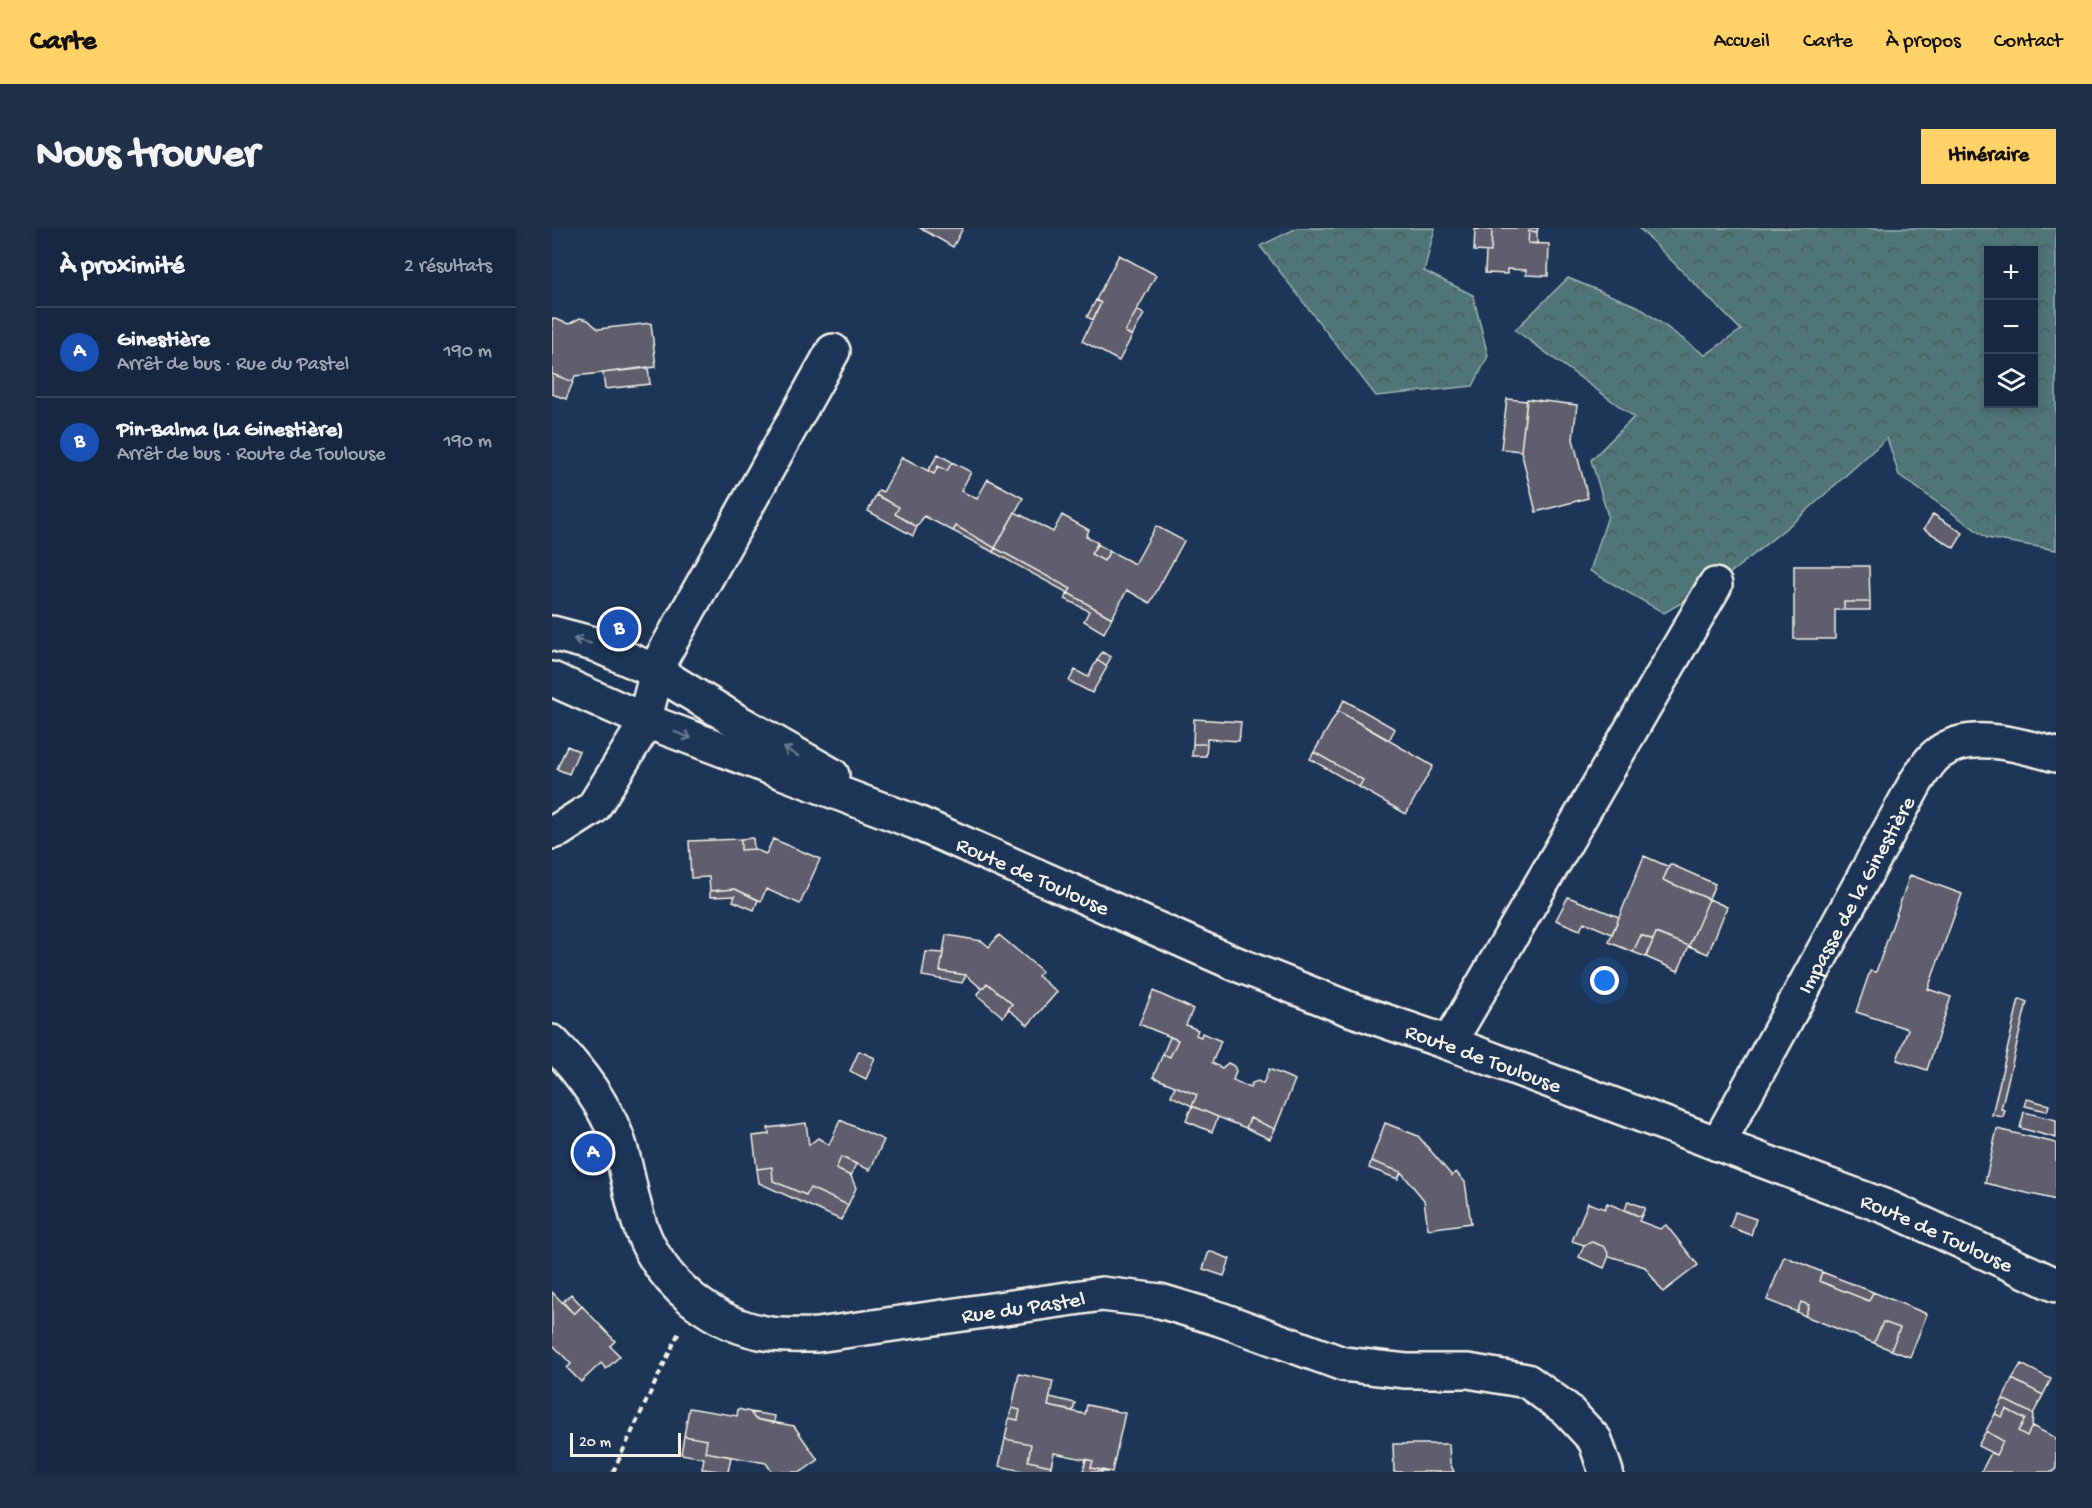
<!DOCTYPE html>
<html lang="fr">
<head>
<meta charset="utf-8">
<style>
  :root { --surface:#162841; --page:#1f3048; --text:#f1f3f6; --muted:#9ea6b1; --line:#35445a; --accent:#ffd166 }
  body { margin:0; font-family:"Gochi Hand",sans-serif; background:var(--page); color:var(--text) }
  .controls { position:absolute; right:18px; top:18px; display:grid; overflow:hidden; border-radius:0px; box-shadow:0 3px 9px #0003 }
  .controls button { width:54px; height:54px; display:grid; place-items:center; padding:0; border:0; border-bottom:2px solid var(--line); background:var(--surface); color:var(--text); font:30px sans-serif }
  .scale { position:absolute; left:18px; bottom:15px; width:111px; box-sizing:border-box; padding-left:6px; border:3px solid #f4f1e8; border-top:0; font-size:16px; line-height:21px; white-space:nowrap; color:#f4f1e8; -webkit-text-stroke:4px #1d3557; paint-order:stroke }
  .you { position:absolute; left:1053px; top:753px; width:21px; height:21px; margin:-15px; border:4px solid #fff; border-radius:50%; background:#1a73e8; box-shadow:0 0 0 9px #1a73e833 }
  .badge { display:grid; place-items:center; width:39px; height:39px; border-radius:50%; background:var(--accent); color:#fff; font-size:20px; font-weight:700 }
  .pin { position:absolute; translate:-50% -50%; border:3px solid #fff; box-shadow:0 2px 6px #0006 }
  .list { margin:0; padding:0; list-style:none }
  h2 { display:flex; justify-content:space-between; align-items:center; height:78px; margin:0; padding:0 24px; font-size:26px }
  h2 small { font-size:20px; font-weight:400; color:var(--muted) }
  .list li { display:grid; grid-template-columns:39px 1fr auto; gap:18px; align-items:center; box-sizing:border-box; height:90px; padding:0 24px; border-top:2px solid var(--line) }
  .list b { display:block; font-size:22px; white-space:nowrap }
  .list p { margin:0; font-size:20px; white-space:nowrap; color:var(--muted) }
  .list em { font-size:20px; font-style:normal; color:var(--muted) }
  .icon { flex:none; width:33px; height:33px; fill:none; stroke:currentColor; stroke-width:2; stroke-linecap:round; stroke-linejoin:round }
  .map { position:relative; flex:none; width:1504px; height:1244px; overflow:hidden; border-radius:0px }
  header { display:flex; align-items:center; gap:36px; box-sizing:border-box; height:84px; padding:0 30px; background:var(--accent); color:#111 }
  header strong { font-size:28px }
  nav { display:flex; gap:33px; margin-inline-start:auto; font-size:21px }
  .intro { display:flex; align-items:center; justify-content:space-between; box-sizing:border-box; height:144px; padding:0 36px }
  h1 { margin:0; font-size:42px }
  .button { padding:15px 27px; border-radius:0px; background:var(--accent); color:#111; font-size:21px; font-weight:700 }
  main { display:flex; gap:36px; padding:0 36px }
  aside { flex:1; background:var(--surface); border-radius:0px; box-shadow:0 3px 9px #0003 }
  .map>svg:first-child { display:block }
</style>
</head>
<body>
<header>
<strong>Carte</strong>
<nav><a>Accueil</a><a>Carte</a><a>À propos</a><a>Contact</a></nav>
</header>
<div class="intro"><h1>Nous trouver</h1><a class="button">Itinéraire</a></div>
<main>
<aside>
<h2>À proximité<small>2 résultats</small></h2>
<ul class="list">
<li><span class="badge" style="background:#1a4fb4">A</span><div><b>Ginestière</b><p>Arrêt de bus · Rue du Pastel</p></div><em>190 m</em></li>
<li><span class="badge" style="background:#1a4fb4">B</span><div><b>Pin-Balma (La Ginestière)</b><p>Arrêt de bus · Route de Toulouse</p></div><em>190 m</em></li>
</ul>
</aside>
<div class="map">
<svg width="1504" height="1244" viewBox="0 0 1504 1244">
  <defs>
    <pattern id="forest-crowns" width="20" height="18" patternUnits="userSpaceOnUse" patternTransform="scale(1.5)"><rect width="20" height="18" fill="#4f7476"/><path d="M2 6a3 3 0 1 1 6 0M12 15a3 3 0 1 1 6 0" fill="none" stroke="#4c5c5c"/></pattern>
  </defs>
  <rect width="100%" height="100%" fill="#1d3557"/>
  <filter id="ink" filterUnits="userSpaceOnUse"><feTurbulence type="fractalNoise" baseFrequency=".0167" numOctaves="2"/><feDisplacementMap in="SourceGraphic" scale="12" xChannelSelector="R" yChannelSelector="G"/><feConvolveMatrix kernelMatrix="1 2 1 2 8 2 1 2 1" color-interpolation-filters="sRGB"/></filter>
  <g filter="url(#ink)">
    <path fill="url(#forest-crowns)" stroke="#a2b2af" stroke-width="1.5" fill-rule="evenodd" d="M 745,0 L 883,0 L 872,43 L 921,67 L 936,128 L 921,158 L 824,168 L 708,18 Z
      M 1087,0 L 1504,0 L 1504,322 L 1435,310 L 1347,247 L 1335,210 L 1249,288 L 1171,351 L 1112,385 L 1038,343 L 1056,288 L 1039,232 L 1082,189 L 963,102 L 1016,50 L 1087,79 L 1153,127 L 1189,102 ZM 1436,22 L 1482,22 L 1482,176 L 1436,176 Z"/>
    <path fill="#605d6c" stroke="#f4f1e8" stroke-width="1.5" d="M 368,0 L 411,0 L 401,19 Z
      M 986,0 L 985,4 L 977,3 L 976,15 L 997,16 L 996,48 L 974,47 L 974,42 L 955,41 L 955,46 L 933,45 L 934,24 L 939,24 L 940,2 L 923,0 Z
      M 923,1 L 940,2 L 939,24 L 922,23 Z
      M 977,3 L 985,4 L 985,16 L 976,15 Z
      M 567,27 L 604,47 L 573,104 L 580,108 L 567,133 L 530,113 L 549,75 L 544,72 Z
      M 544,72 L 549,75 L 541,92 L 535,89 Z
      M 585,82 L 592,86 L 580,108 L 573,104 Z
      M 0,90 L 17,96 L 28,90 L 36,92 L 46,101 L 99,95 L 104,139 L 23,148 L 21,154 L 0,146 Z
      M 96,139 L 98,156 L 53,161 L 51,145 Z
      M 0,146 L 21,154 L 14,171 L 0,166 Z
      M 955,171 L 975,173 L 969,223 L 949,221 Z
      M 975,171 L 1025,177 L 1021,211 L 1036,270 L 984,284 L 969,223 Z
      M 386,226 L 400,234 L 395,243 L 386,238 L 382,246 L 376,243 Z
      M 350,229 L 382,246 L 386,238 L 395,243 L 400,234 L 419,244 L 409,263 L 425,271 L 436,251 L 471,270 L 443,320 L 404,298 L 401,303 L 372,288 L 365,299 L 343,286 L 347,279 L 324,267 L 327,262 L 331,264 Z
      M 324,267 L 347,279 L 343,286 L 365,299 L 361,308 L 316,283 Z
      M 463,284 L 501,304 L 510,287 L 537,302 L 534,308 L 546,315 L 539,326 L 552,333 L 558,323 L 583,336 L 604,298 L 632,313 L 598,375 L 575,362 L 560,390 L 516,365 L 519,361 L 443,320 Z
      M 1381,286 L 1411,305 L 1402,320 L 1372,301 Z
      M 404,298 L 443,320 L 441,324 L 401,303 Z
      M 545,316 L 558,323 L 552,333 L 539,326 Z
      M 443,320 L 519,361 L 516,365 L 441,324 Z
      M 1242,338 L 1317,338 L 1318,374 L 1292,374 L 1292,382 L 1283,382 L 1283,411 L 1242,411 Z
      M 516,365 L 560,390 L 552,405 L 532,393 L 537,383 L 513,371 Z
      M 1292,374 L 1318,374 L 1318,382 L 1292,382 Z
      M 550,424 L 559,429 L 554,438 L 545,432 Z
      M 545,432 L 555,439 L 540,465 L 517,453 L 523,442 L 536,449 Z
      M 792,472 L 843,501 L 837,512 L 786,483 Z
      M 786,483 L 881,538 L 854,586 L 807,559 L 811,552 L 762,524 Z
      M 642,491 L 689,494 L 687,513 L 655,511 L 655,516 L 641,516 Z
      M 641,516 L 655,516 L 654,528 L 640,528 Z
      M 15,518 L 27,523 L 17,546 L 5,541 Z
      M 762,524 L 811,552 L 807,559 L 758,531 Z
      M 201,610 L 202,621 L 189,622 L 189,611 Z
      M 189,611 L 189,622 L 202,621 L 214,626 L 221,611 L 268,631 L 248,676 L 214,661 L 209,673 L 183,661 L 158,663 L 157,649 L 139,650 L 137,613 Z
      M 1092,628 L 1117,639 L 1111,652 L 1157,671 L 1137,718 L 1104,705 L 1101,712 L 1089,707 L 1081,724 L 1057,714 Z
      M 1118,636 L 1163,656 L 1157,671 L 1111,652 Z
      M 1358,647 L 1410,666 L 1376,761 L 1399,769 L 1375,842 L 1345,832 L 1356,801 L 1304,784 L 1318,743 L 1324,744 Z
      M 183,661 L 206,672 L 202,682 L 181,673 L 183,668 L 158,669 L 158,663 Z
      M 1016,669 L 1067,689 L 1060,706 L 1032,694 L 1028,702 L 1004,692 Z
      M 1157,671 L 1175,679 L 1156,726 L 1137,718 Z
      M 1104,705 L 1137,718 L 1126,743 L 1094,729 Z
      M 394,707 L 430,713 L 437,719 L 447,707 L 490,743 L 486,748 L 505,764 L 476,797 L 456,781 L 460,776 L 435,755 L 430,761 L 414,747 L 388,743 Z
      M 1089,707 L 1101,712 L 1094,729 L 1081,724 Z
      M 374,724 L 391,725 L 388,743 L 414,747 L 410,755 L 370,748 Z
      M 435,755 L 460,776 L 451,789 L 425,767 Z
      M 601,763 L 641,781 L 634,797 L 646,802 L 644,807 L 649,809 L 650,805 L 669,813 L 660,835 L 670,840 L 676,835 L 682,838 L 684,843 L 681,852 L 698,860 L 700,855 L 706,853 L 711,856 L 717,841 L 743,852 L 723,901 L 698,890 L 694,900 L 666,889 L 640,878 L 645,867 L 601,849 L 611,826 L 618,829 L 626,812 L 587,796 Z
      M 1467,771 L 1475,774 L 1449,881 L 1453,882 L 1451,889 L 1440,887 Z
      M 618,809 L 626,812 L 618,829 L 611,826 Z
      M 307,823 L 323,830 L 314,851 L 298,843 Z
      M 623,858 L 645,867 L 640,878 L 619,868 Z
      M 1475,871 L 1497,877 L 1495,883 L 1473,878 Z
      M 640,878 L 666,889 L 660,904 L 634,893 Z
      M 1472,884 L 1504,892 L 1504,910 L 1468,900 Z
      M 698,890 L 723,901 L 718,911 L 694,900 Z
      M 288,892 L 332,912 L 318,942 L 289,929 L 284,941 L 299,948 L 304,960 L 296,977 L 258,960 L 254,967 L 221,953 L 220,939 L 205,941 L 201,908 L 217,906 L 216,900 L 254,895 L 257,917 L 266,910 L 277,917 Z
      M 833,895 L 866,908 L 900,948 L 904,944 L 913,954 L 919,995 L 876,1001 L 872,972 L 849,944 L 819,933 Z
      M 1445,901 L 1504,915 L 1504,972 L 1433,955 Z
      M 289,929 L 304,936 L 299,948 L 284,941 Z
      M 819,933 L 849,944 L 846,951 L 817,940 Z
      M 220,939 L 221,953 L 254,967 L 258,960 L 296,977 L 289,992 L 207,955 L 205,941 Z
      M 1076,973 L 1093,980 L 1089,989 L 1073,982 Z
      M 1036,975 L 1053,981 L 1055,975 L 1089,989 L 1087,993 L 1108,1001 L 1114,997 L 1146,1037 L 1111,1064 L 1093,1039 L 1057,1028 L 1053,1019 L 1040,1014 L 1032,1017 L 1020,1013 Z
      M 1183,984 L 1204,991 L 1199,1007 L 1178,999 Z
      M 1040,1014 L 1053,1019 L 1057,1028 L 1052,1040 L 1027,1029 L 1032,1017 Z
      M 657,1023 L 678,1031 L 672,1048 L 651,1041 Z
      M 1232,1028 L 1270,1044 L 1267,1053 L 1317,1073 L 1321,1064 L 1375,1086 L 1358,1129 L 1339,1122 L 1348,1100 L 1331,1094 L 1322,1115 L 1253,1088 L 1257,1077 L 1249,1074 L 1245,1084 L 1215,1072 Z
      M 1270,1044 L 1321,1064 L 1317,1073 L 1267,1053 Z
      M 0,1064 L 22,1086 L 30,1078 L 63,1113 L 58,1118 L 68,1128 L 54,1141 L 49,1135 L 29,1154 L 15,1140 L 19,1136 L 0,1116 Z
      M 19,1066 L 30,1078 L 22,1086 L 11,1074 Z
      M 1249,1074 L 1257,1077 L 1253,1088 L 1245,1084 Z
      M 1331,1094 L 1348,1100 L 1339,1122 L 1322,1115 Z
      M 1469,1136 L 1499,1151 L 1491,1167 L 1460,1151 Z
      M 467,1146 L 501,1153 L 496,1178 L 533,1186 L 535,1177 L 573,1185 L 560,1244 L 539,1240 L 541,1233 L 502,1225 L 499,1238 L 476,1233 L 479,1216 L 453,1211 L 457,1190 L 466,1192 L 468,1182 L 460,1180 Z
      M 1460,1151 L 1491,1167 L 1481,1186 L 1451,1171 Z
      M 498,1169 L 523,1175 L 521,1183 L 496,1178 Z
      M 1451,1171 L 1481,1186 L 1480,1198 L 1475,1208 L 1466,1203 L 1473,1191 L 1454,1181 L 1450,1189 L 1443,1186 Z
      M 137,1180 L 185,1188 L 186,1181 L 198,1184 L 203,1191 L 242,1198 L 266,1232 L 249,1244 L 220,1244 L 214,1235 L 153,1224 L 155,1212 L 132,1208 Z
      M 460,1180 L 468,1182 L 466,1192 L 457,1190 Z
      M 1454,1181 L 1473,1191 L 1466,1203 L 1475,1208 L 1480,1198 L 1504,1210 L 1504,1240 L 1501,1244 L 1429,1244 L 1439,1225 L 1444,1227 L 1451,1213 L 1434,1203 L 1443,1186 L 1450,1189 Z
      M 198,1184 L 223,1188 L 222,1195 L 203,1191 Z
      M 1434,1203 L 1451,1213 L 1444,1227 L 1426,1218 Z
      M 132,1208 L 155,1212 L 153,1224 L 179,1229 L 176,1244 L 150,1241 L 152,1230 L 129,1226 Z
      M 453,1211 L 479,1216 L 476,1233 L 499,1238 L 498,1244 L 475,1244 L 447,1238 Z
      M 841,1216 L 897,1216 L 898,1235 L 902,1244 L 842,1244 Z
      M 534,1231 L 541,1233 L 539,1240 L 556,1244 L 531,1244 Z"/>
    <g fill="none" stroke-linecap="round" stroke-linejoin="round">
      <defs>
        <g id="minor">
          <path d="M 0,405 L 42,416 L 105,444 L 183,492 L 280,547"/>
          <path id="s1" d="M 0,451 L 92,492 L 363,594 L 682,735 L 795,780 L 897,815 L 1337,980 L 1504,1057"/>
          <path d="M 0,604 L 7,602 L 41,580 L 90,501 L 108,433 L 281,123"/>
          <path id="s2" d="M 0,814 C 26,841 49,871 64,907 C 76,938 78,972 90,1003 C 111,1057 162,1098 219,1106 C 234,1108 250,1107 265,1107 L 550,1066 L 608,1073 L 668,1091 L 791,1136 L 854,1143 L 916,1143 L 975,1153 L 1014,1181 L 1043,1212 L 1054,1244"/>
          <path d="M 897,815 L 1163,357"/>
          <path id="s3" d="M 1166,916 L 1364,554 C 1370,545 1378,531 1387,525 C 1418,501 1470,518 1504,527"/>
        </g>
      </defs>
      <use href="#minor" stroke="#f4f1e8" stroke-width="38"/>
      <path stroke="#f4f1e8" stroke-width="4" stroke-dasharray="6 4.5" stroke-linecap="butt" d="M 61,1244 L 127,1104"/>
      <use href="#minor" stroke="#1d3557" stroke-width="33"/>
    </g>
    <defs><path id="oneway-shaft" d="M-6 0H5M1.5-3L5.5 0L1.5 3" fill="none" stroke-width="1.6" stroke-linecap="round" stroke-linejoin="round" transform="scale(1.5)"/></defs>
    <g stroke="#68778a">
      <use href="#oneway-shaft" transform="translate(30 413) rotate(-165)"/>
      <use href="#oneway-shaft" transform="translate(131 507) rotate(21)"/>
      <use href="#oneway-shaft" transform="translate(239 524) rotate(-151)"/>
    </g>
  </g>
  <g text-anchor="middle" stroke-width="4.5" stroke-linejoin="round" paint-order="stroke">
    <g font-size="22" fill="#f4f1e8" stroke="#1d3557">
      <text dy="8" stroke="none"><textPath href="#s1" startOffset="520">Route de Toulouse</textPath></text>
      <text dy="8" stroke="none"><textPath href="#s3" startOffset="285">Impasse de la Ginestière</textPath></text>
      <text dy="8" stroke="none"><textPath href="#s1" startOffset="1006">Route de Toulouse</textPath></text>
      <text dy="8" stroke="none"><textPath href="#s1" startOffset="1492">Route de Toulouse</textPath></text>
      <text dy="8" stroke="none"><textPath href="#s2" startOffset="640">Rue du Pastel</textPath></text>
    </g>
  </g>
</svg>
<div class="controls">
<button>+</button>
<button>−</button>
<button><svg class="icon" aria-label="layers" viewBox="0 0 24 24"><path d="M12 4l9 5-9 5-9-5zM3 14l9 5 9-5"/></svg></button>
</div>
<div class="scale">20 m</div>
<div class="you"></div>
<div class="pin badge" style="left:41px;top:925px;background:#1a4fb4">A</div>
<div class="pin badge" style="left:67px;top:401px;background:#1a4fb4">B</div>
</div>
</main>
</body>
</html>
